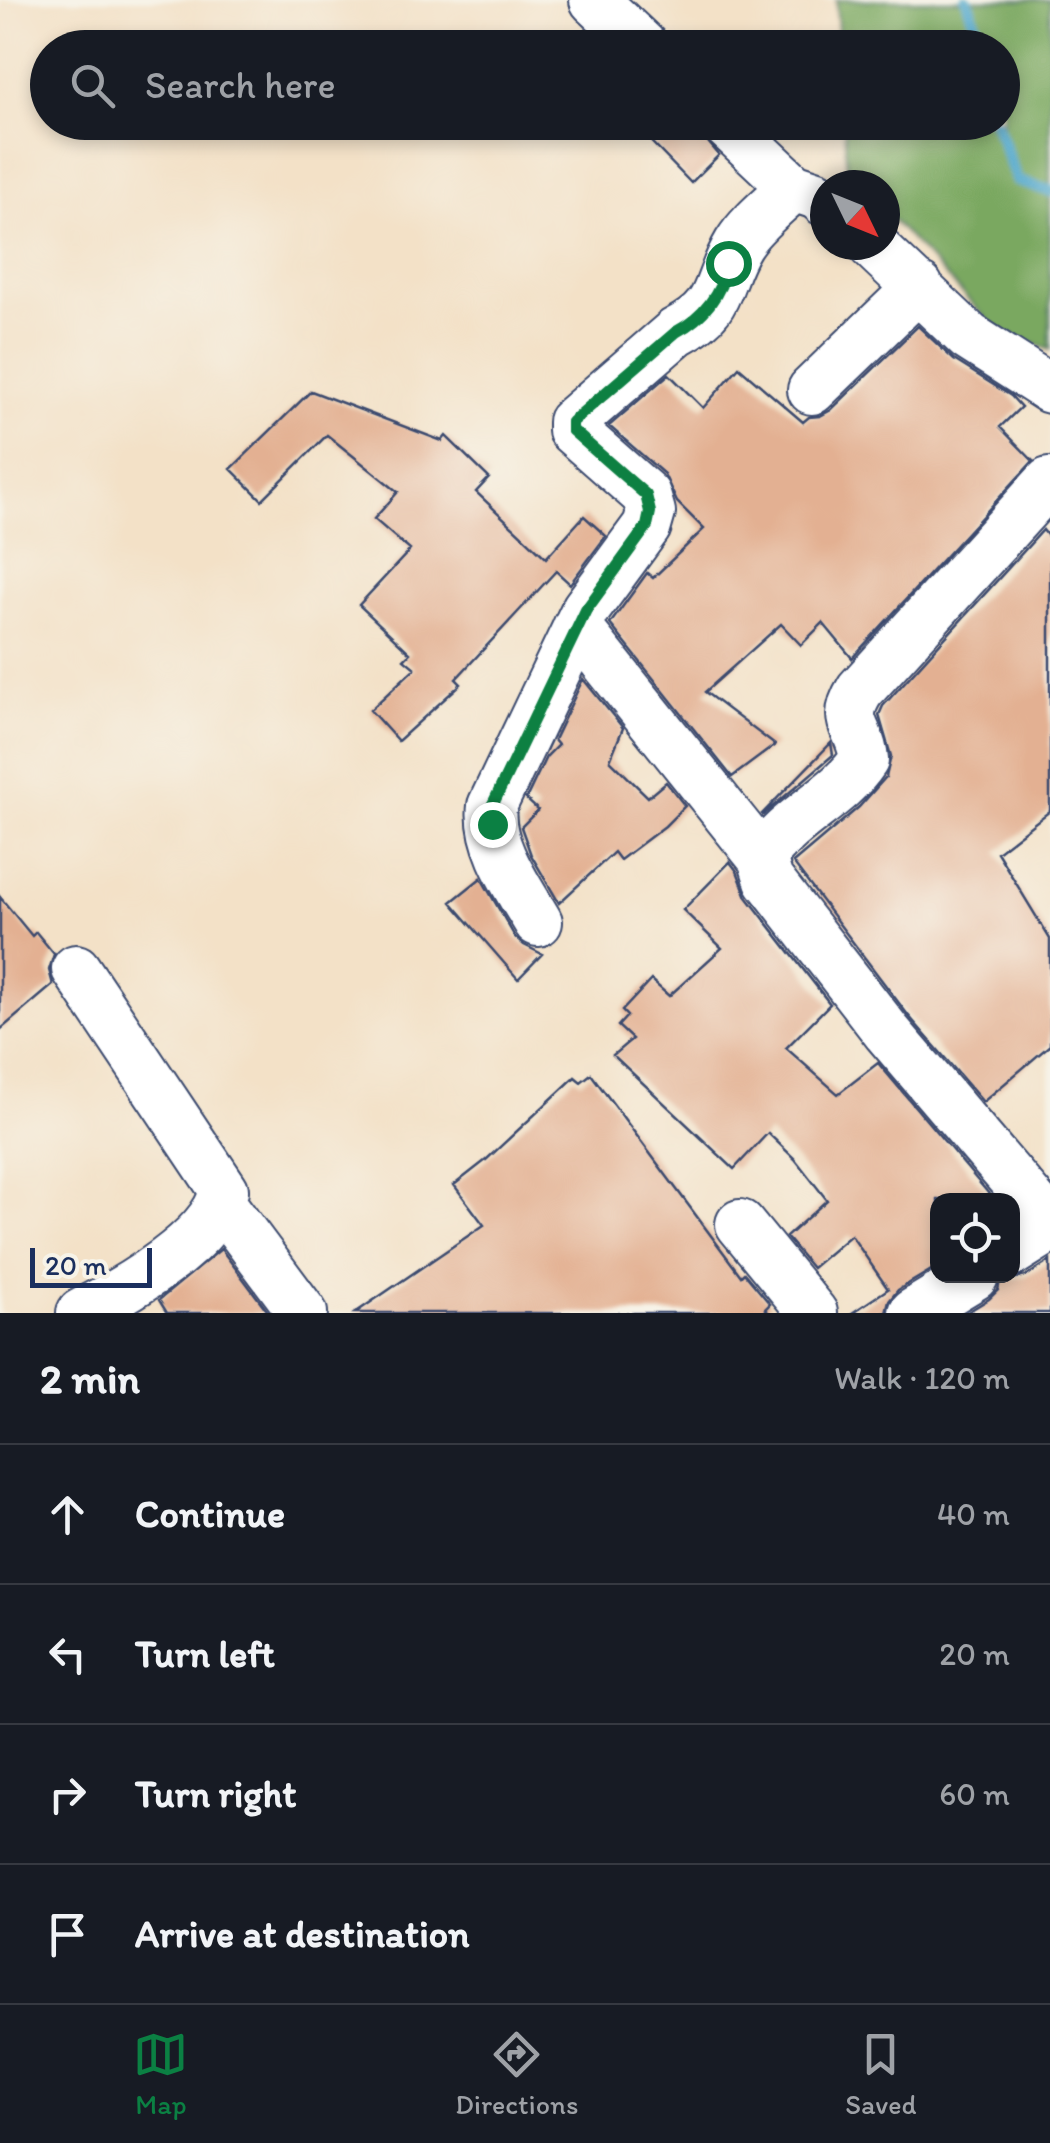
<!DOCTYPE html>
<html lang="en">
<head>
<meta charset="utf-8">
<style>
  :root { --surface:#171b24; --page:#20242c; --text:#f1f3f6; --muted:#9ea1a6; --line:#363941; --accent:#0b8043 }
  body { margin:0; font-family:Itim,sans-serif; background:var(--page); color:var(--text) }
  .controls { position:absolute; right:30px; bottom:30px; display:grid; overflow:hidden; border-radius:20px; box-shadow:0 5px 15px #0003 }
  .controls button { width:90px; height:90px; display:grid; place-items:center; padding:0; border:0; border-bottom:2px solid var(--line); background:var(--surface); color:var(--text); font:50px sans-serif }
  .compass { position:absolute; left:810px; top:170px; width:90px; height:90px; border-radius:50%; background:var(--surface); box-shadow:0 5px 15px #0003; rotate:133deg }
  .scale { position:absolute; left:30px; bottom:25px; width:122px; box-sizing:border-box; padding-left:10px; border:5px solid #1b2f5e; border-top:0; font-size:28px; line-height:35px; white-space:nowrap; color:#1b2f5e; -webkit-text-stroke:8px #f7f3e8; paint-order:stroke }
  .stop { position:absolute; width:30px; height:30px; margin:-22px; border:8px solid #0b8043; border-radius:50%; background:#fff }
  .stop.end { background:#0b8043; border-color:#fff; box-shadow:0 2px 10px #0008 }
  .list { margin:0; padding:0; list-style:none }
  h2 { display:flex; justify-content:space-between; align-items:center; height:130px; margin:0; padding:0 40px; font-size:42px }
  h2 small { font-size:32px; font-weight:400; color:var(--muted) }
  .list li { display:grid; grid-template-columns:65px 1fr auto; gap:30px; align-items:center; box-sizing:border-box; height:140px; padding:0 40px; border-top:2px solid var(--line) }
  .list b { display:block; font-size:38px; white-space:nowrap }
  .list em { font-size:32px; font-style:normal; color:var(--muted) }
  .icon { flex:none; width:55px; height:55px; fill:none; stroke:currentColor; stroke-width:2; stroke-linecap:round; stroke-linejoin:round }
  .map { position:relative; flex:none; width:1050px; height:1313px; overflow:hidden }
  .search { position:absolute; background:var(--surface); box-shadow:0 5px 15px #0003; left:30px; right:30px; top:30px; height:110px; display:flex; align-items:center; gap:25px; box-sizing:border-box; padding:0 35px; border-radius:55px; color:var(--muted); font-size:38px }
  .sheet { height:690px; background:var(--surface) }
  nav { display:flex; justify-content:space-around; align-items:center; box-sizing:border-box; height:140px; border-top:2px solid var(--line); background:var(--surface); font-size:28px; color:var(--muted) }
  nav a { display:grid; justify-items:center; gap:5px }
  nav .on { color:var(--accent) }
  .map>svg:first-child { display:block }
</style>
</head>
<body>
<div class="map">
<svg width="1050" height="1313" viewBox="0 0 1050 1313">
  <rect width="100%" height="100%" fill="#f7f3e8"/>
  <filter id="ink" filterUnits="userSpaceOnUse"><feTurbulence type="fractalNoise" baseFrequency=".01" numOctaves="2"/><feDisplacementMap in="SourceGraphic" scale="20" xChannelSelector="R" yChannelSelector="G"/><feConvolveMatrix kernelMatrix="1 2 1 2 8 2 1 2 1" color-interpolation-filters="sRGB"/></filter>
  <filter id="wash" filterUnits="userSpaceOnUse"><feTurbulence type="fractalNoise" baseFrequency=".0048" numOctaves="4" result="noise"/><feDisplacementMap in="SourceGraphic" scale="40" xChannelSelector="R" yChannelSelector="G"/><feGaussianBlur stdDeviation="2.25" result="paint"/><feColorMatrix in="noise" values="0 0 0 0 0 0 0 0 0 0 0 0 0 0 0 0 0 1.4 0 .05"/><feComposite in="paint" operator="in"/></filter>
  <g filter="url(#wash)">
    <rect width="100%" height="100%" fill="#f3e1c7"/>
    <path fill="#7aa861" stroke="#4a6c60" stroke-width="2.5" d="M 836,0 L 1050,0 L 1050,350 L 998,331 L 885,213 L 885,185 L 858,185 L 847,174 L 844,123 L 1002,122 L 1002,48 L 839,47 Z"/>
    <g fill="none" stroke-linecap="round" stroke-linejoin="round">
      <path stroke="#4ea6cb" stroke-width="12" d="M 967,0 L 983,48
        M 995,122 L 1017,181 L 1050,191"/>
    </g>
    <g id="blocks">
      <path fill="#e3b092" d="M 632,122 L 691,122 L 719,155 L 691,183 Z
        M 918,326 L 954,360 L 1011,396 L 1021,407 L 1000,427 L 1033,461 L 852,658 L 823,623 L 801,645 L 781,624 L 705,692 L 775,745 L 732,777 L 610,624 L 647,573 L 653,578 L 704,529 L 677,502 L 664,474 L 609,426 L 669,374 L 703,408 L 739,367 L 803,422 L 809,417 L 820,416 L 831,410 Z
        M 311,391 L 442,441 L 446,436 L 489,478 L 476,492 L 546,558 L 584,516 L 606,536 L 570,584 L 556,571 L 456,679 L 461,684 L 398,741 L 370,710 L 415,668 L 404,659 L 410,653 L 359,605 L 410,550 L 374,519 L 398,492 L 327,435 L 262,500 L 231,469 Z
        M 1043,530 L 1050,539 L 1050,811 L 997,852 L 1050,939 L 1050,1045 L 983,1102 L 908,1015 L 793,863 L 859,807 L 886,777 L 891,756 L 879,715 L 883,706 Z
        M 583,679 L 623,728 L 610,760 L 648,797 L 666,782 L 685,806 L 665,826 L 620,860 L 614,852 L 559,903 L 531,855 L 521,827 L 538,810 L 526,799 L 546,757 L 558,745 L 554,740 Z
        M 831,743 L 833,755 L 763,815 L 762,814 Z
        M 730,862 L 737,871 L 747,897 L 830,1004 L 786,1048 L 838,1094 L 878,1063 L 989,1194 L 982,1200 L 938,1200 L 938,1266 L 898,1290 L 889,1301 L 886,1313 L 852,1313 L 888,1289 L 851,1235 L 812,1268 L 786,1237 L 827,1200 L 795,1159 L 768,1133 L 734,1169 L 613,1055 L 632,1039 L 618,1026 L 627,1016 L 622,1011 L 651,980 L 669,996 L 722,948 L 683,910 Z
        M 481,878 L 515,937 L 524,945 L 542,954 L 518,979 L 451,902 Z
        M 0,897 L 32,936 L 36,932 L 54,954 L 49,970 L 53,985 L 0,1030 Z
        M 591,1074 L 741,1276 L 744,1273 L 770,1304 L 765,1309 L 769,1313 L 355,1313 L 484,1225 L 454,1185 L 486,1160 L 575,1077 L 581,1082 Z
        M 221,1249 L 269,1313 L 167,1313 L 159,1300 Z
        M 1050,1261 L 1050,1313 L 966,1313 L 989,1299 L 998,1290 L 1001,1277 L 1012,1279 L 1026,1276 Z"/>
    </g>
  </g>
  <g filter="url(#ink)">
    <use href="#blocks" fill-opacity="0" stroke="#3b4a6e" stroke-width="2.5"/>
    <g fill="none" stroke-linecap="round" stroke-linejoin="round">
      <defs>
        <path id="minor" d="M 594,0 L 645,48
          M 724,122 L 793,187 L 817,195 L 825,202
          M 872,245 L 969,337 L 1050,389
          M 812,390 L 919,287
          M 1049,482 L 860,690 C 839,724 861,726 864,760 C 838,799 788,818 762,858 L 769,880 L 887,1032 L 1050,1223
          M 577,627 L 762,858
          M 538,922 C 519,889 487,846 492,806 L 586,609 L 647,526 L 651,512 L 646,495 L 572,430 L 572,422 L 676,332 C 725,307 714,284 738,244 C 751,223 775,205 793,187
          M 76,969 L 224,1190 C 215,1240 124,1291 81,1313
          M 221,1203 L 303,1313
          M 740,1224 L 813,1313
          M 1012,1252 L 1050,1228
          M 913,1313 L 974,1276"/>
      </defs>
      <use href="#minor" stroke="#3b4a6e" stroke-width="52"/>
      <use href="#minor" stroke="#fff" stroke-width="48"/>
    </g>
  </g>
  <g fill="none" stroke-linecap="round" stroke-linejoin="round" filter="url(#ink)">
    <path stroke="#0b8043" stroke-width="12" d="M 492,824 L 492,806 L 586,610 L 647,526 L 650,512 L 646,495 L 572,430 L 572,422 L 676,332 C 705,317 721,294 728,263"/>
  </g>
</svg>
<div class="controls">
<button><svg class="icon" aria-label="locate" viewBox="0 0 24 24"><circle cx="12" cy="12" r="6"/><path d="M12 2v4M12 18v4M2 12h4M18 12h4"/></svg></button>
</div>
<svg class="compass" viewBox="-18 -18 36 36"><path d="M0-13l5 13h-10z" fill="#e53935"/><path d="M0 13l5-13h-10z" fill="#9ea1a6"/></svg>
<div class="scale">20 m</div>
<div class="stop" style="left:728px;top:263px"></div>
<div class="stop end" style="left:492px;top:824px"></div>
<div class="search"><svg class="icon" aria-label="search" viewBox="0 0 24 24"><circle cx="10" cy="10" r="6"/><path d="M15 15l6 6"/></svg>Search here</div>
</div>
<section class="sheet">
<h2>2 min<small>Walk · 120 m</small></h2>
<ul class="list">
<li><svg class="icon" aria-label="ahead" viewBox="0 0 24 24"><path d="M12 20V5M6 11l6-6 6 6"/></svg><div><b>Continue</b></div><em>40 m</em></li>
<li><svg class="icon" aria-label="left" viewBox="0 0 24 24"><path d="M17 20v-9H6M10 6l-5 5 5 5"/></svg><div><b>Turn left</b></div><em>20 m</em></li>
<li><svg class="icon" aria-label="right" viewBox="0 0 24 24"><path d="M7 20v-9h11M14 6l5 5-5 5"/></svg><div><b>Turn right</b></div><em>60 m</em></li>
<li><svg class="icon" aria-label="arrive" viewBox="0 0 24 24"><path d="M6 21V4h12l-3 4 3 4H6"/></svg><div><b>Arrive at destination</b></div></li>
</ul>
</section>
<nav>
<a class="on"><svg class="icon" aria-label="map" viewBox="0 0 24 24"><path d="M3 6l6-2 6 2 6-2v14l-6 2-6-2-6 2zM9 4v14M15 6v14"/></svg>Map</a>
<a><svg class="icon" aria-label="directions" viewBox="0 0 24 24"><path d="M12 3l9 9-9 9-9-9zM9 14v-3h6M13 9l2 2-2 2"/></svg>Directions</a>
<a><svg class="icon" aria-label="saved" viewBox="0 0 24 24"><path d="M7 4h10v16l-5-4-5 4z"/></svg>Saved</a>
</nav>
</body>
</html>
